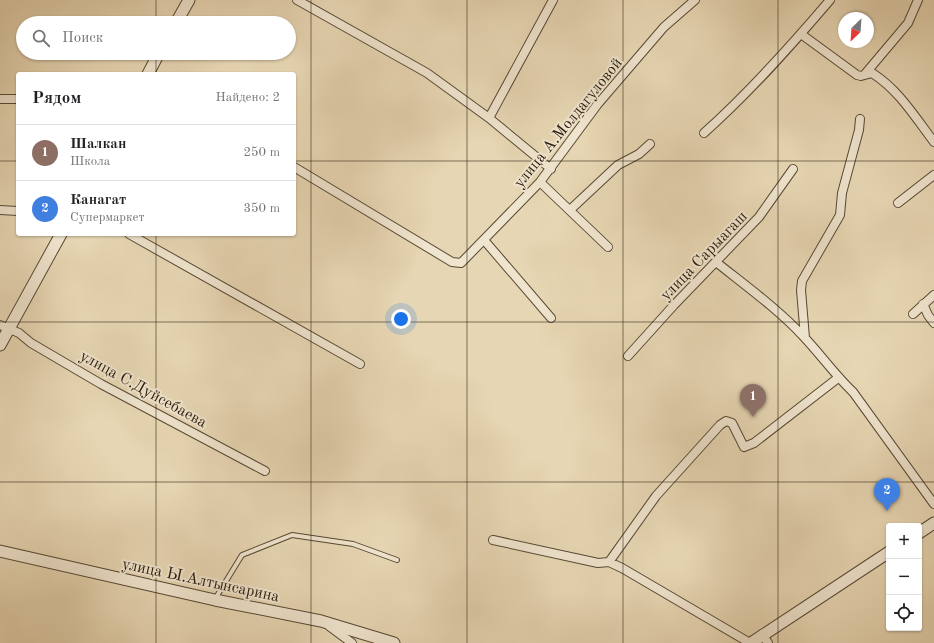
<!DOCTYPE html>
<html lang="ru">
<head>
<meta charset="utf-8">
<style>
  :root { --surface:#fff; --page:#f2f2f2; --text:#202124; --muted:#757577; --line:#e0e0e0; --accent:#d93025 }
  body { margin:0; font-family:"Old Standard TT",serif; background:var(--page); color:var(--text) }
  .controls { position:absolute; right:12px; bottom:12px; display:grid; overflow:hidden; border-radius:4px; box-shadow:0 1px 3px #0004 }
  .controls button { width:36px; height:36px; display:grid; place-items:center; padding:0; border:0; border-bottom:1px solid var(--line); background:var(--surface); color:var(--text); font:20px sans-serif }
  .compass { position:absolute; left:838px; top:12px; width:36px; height:36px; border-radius:50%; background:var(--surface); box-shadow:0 1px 3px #0004; rotate:205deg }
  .you { position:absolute; left:401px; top:319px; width:14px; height:14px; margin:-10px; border:3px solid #fff; border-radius:50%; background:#1a73e8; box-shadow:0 0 0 6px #1a73e833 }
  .badge { display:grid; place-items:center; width:26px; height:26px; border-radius:50%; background:var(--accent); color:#fff; font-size:13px; font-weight:700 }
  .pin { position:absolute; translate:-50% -33px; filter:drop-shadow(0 1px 2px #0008) }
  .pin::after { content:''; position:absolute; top:21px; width:14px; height:12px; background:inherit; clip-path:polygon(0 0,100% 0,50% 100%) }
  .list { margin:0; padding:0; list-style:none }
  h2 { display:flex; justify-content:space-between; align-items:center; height:52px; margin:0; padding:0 16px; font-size:17px }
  h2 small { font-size:13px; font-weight:400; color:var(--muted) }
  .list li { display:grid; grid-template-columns:26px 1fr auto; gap:12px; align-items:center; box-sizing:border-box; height:56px; padding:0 16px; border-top:1px solid var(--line) }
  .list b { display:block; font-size:15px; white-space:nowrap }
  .list p { margin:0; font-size:13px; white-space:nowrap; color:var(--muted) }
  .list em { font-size:13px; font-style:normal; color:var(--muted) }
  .icon { flex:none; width:22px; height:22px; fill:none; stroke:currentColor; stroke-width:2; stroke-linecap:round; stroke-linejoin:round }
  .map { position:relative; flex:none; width:934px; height:643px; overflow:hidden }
  .search { position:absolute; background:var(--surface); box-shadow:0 1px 3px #0004; left:16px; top:16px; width:280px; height:44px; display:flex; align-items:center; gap:10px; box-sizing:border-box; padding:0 14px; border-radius:22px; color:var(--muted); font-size:15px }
  .panel { position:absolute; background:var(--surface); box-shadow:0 1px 3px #0004; left:16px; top:72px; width:280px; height:164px; border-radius:4px }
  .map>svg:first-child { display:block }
</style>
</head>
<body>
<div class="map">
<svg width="934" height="643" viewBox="0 0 934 643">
  <rect width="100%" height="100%" fill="#e7d6b3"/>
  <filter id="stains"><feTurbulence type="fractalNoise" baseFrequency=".005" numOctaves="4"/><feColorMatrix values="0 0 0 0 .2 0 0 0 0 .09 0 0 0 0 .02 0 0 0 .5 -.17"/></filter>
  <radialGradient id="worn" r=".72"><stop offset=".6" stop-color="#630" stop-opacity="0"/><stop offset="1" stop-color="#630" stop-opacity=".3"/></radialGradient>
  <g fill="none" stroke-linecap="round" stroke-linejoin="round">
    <defs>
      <path id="service" d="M 215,599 L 242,555 L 292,535 L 353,544 L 397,560"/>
      <path id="minor" d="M 297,0 L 427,73 L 489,118 L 551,169
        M 801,34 L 857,75 L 861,76 L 872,73 C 899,90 915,117 934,142
        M 865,74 L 908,23 L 918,0
        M 0,99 L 18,99
        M 489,118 L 553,0
        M 704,133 C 750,92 790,47 830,0
        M 294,167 L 452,262 L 461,263 L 540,182 L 597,105 L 664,27 L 695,0
        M 540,182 L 608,247
        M 898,203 L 934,175
        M 571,209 L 618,165 L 639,154 L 650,144
        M 0,210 L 18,211
        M 129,234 L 360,364
        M 484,240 L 551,318
        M 716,262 C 746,286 778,309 804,337 C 821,355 835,375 853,392 L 934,504
        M 923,304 L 928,315 L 934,323
        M 913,314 L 934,295
        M 0,325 L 19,333 L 31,343 L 101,384 L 265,471
        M 805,338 L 801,290 L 802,281 L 840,215 L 842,193 L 859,130 L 860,119
        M 628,356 L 674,305 L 759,217 L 793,169
        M 493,540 L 598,563 L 609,562 L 622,568 L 750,643
        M 609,562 L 656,496 L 720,425 L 726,421 L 732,423 L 744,447 L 754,443 L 838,378
        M 329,626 L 352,643
        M 762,634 L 768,643"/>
      <path id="tertiary" d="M 176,23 L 189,0
        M 148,74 L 159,53
        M 0,345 L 61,234
        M 919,533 L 934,523
        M 0,551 L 215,600 L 321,621 L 394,643
        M 751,643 L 889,552"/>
    </defs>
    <use href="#service" stroke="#574934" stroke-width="6"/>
    <use href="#minor" stroke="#574934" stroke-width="10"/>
    <use href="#tertiary" stroke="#574934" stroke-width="13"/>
    <use href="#service" stroke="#efe4ce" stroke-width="4"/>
    <use href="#minor" stroke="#efe4ce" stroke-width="8"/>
    <use href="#tertiary" stroke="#efe4ce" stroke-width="11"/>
  </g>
  <path fill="none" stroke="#271a09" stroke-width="1" stroke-opacity="0.55" d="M 156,0 L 156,23M 311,0 L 311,643M 467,0 L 467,643M 623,0 L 623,643M 778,0 L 778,643M 156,53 L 156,74M 0,161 L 18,161M 294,161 L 934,161M 156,234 L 156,643M 0,322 L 934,322M 0,482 L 934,482"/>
  <g text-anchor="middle" stroke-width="4" stroke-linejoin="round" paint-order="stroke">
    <g font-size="16" fill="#271a09" stroke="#efe4ce">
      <text transform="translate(567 122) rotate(-51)" y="6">улица А.Молдагуловой</text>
      <text transform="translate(703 255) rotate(-46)" y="6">улица Сарыагаш</text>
      <text transform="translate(144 388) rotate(29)" y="6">улица С.Дуйсебаева</text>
      <text transform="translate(201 579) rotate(12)" y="6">улица Ы.Алтынсарина</text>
    </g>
  </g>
  <rect width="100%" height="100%" filter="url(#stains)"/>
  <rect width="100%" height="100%" fill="url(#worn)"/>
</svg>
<div class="controls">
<button>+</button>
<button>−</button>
<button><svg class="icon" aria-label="locate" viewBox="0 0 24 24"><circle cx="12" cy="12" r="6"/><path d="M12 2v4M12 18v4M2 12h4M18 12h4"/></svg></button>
</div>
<svg class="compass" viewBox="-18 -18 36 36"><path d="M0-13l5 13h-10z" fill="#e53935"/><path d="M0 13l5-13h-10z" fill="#757577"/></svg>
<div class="you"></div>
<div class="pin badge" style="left:753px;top:417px;background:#8d6e63">1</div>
<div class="pin badge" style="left:887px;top:511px;background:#3f7fe0">2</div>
<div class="search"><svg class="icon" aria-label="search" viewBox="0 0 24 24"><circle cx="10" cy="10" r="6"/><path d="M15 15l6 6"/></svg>Поиск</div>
<section class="panel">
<h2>Рядом<small>Найдено: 2</small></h2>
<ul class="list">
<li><span class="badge" style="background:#8d6e63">1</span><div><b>Шалкан</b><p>Школа</p></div><em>250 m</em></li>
<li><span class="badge" style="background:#3f7fe0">2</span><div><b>Канагат</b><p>Супермаркет</p></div><em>350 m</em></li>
</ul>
</section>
</div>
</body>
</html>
